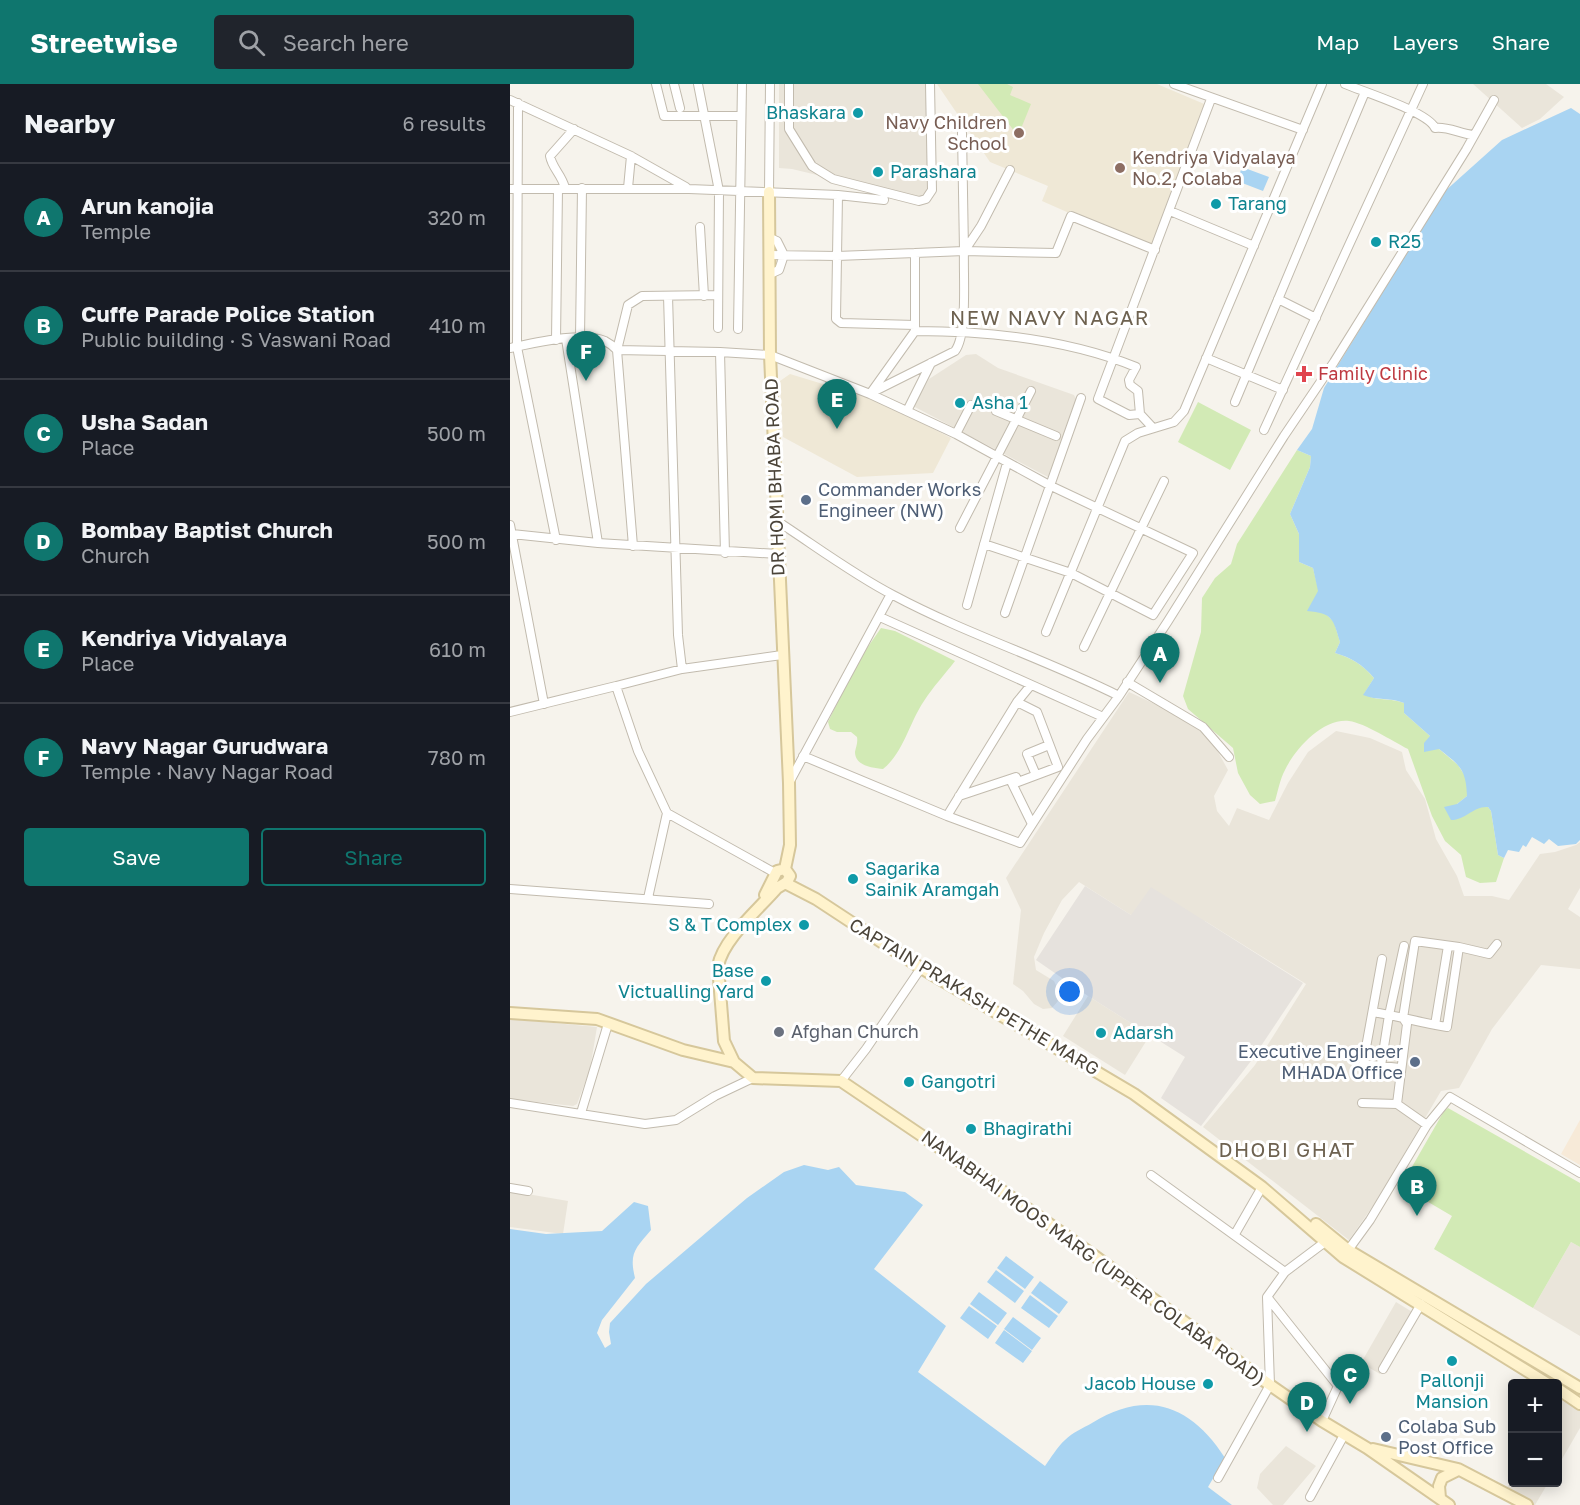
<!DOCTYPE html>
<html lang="en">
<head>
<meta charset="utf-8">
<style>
  :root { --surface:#171b24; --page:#20242c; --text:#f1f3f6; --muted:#9ea1a6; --line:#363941; --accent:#0f766e }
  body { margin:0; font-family:"Golos Text",sans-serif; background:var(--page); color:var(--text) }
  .controls { position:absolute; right:18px; bottom:18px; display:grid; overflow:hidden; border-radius:6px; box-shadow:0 3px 15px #0003 }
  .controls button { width:54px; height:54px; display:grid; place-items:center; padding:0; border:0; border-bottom:2px solid var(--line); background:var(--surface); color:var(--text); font:30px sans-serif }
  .you { position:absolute; left:560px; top:908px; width:21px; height:21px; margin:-15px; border:4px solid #fff; border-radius:50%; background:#1a73e8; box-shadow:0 0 0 9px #1a73e833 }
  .badge { display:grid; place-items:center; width:39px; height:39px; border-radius:50%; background:var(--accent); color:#fff; font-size:20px; font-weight:700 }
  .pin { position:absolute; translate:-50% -50px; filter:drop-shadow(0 2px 3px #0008) }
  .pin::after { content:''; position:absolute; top:32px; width:21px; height:18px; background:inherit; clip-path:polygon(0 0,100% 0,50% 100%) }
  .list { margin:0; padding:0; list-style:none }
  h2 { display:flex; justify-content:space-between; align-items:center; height:78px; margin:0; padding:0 24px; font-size:26px }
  h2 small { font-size:20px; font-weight:400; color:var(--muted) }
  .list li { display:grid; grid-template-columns:39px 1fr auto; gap:18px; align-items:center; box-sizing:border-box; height:108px; padding:0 24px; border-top:2px solid var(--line) }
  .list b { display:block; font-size:22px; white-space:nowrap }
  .list p { margin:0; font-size:20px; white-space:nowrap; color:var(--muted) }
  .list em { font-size:20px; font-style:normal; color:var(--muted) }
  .actions { display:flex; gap:12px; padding:18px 24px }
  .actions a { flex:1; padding:14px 0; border:2px solid var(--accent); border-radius:6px; text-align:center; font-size:21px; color:var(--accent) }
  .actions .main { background:var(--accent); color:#fff }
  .icon { flex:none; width:33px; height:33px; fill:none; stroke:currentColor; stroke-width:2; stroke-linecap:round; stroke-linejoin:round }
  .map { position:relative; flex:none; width:1070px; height:1421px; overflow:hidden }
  header { display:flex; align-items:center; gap:36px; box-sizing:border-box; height:84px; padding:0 30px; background:var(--accent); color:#fff }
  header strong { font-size:28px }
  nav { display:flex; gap:33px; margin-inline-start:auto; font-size:21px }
  .search { width:420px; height:54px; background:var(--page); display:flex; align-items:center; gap:15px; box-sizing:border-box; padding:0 21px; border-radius:6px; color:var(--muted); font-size:22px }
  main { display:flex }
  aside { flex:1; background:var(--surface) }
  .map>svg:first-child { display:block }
</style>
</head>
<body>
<header>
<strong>Streetwise</strong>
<div class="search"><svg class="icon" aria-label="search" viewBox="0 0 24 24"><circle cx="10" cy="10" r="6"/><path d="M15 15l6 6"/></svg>Search here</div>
<nav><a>Map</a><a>Layers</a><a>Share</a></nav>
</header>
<main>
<aside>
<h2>Nearby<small>6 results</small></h2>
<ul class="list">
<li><span class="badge">A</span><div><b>Arun kanojia</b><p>Temple</p></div><em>320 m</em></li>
<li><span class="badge">B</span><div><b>Cuffe Parade Police Station</b><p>Public building · S Vaswani Road</p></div><em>410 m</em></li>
<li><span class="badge">C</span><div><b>Usha Sadan</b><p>Place</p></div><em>500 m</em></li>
<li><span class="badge">D</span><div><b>Bombay Baptist Church</b><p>Church</p></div><em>500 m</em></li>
<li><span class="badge">E</span><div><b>Kendriya Vidyalaya</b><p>Place</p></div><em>610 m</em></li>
<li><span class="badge">F</span><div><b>Navy Nagar Gurudwara</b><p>Temple · Navy Nagar Road</p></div><em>780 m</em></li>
</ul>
<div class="actions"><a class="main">Save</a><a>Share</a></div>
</aside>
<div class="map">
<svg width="1070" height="1421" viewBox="0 0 1070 1421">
  <rect width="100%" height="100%" fill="#f6f3ec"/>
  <path fill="#eae5da" d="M 269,0 L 420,0 L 420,118 L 282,85 L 269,84 Z
    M 963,0 L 1036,0 L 1054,13 L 1030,35 L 1012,44 Z
    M 466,270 L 488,284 L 564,311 L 567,317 L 538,393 L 403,322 L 419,295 L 456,271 Z
    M 619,608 L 675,634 L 702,657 L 718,686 L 704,712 L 707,727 L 719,742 L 727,724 L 759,736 L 778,699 L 798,668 L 826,647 L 860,654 L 892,668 L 896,686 L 915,715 L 926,755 L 947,792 L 954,812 L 982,812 L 999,816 L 1030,770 L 1045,768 L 1066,761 L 1070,758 L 1070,804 L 1058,825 L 1070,833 L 1070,885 L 1031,881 L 982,945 L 949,1004 L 931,1007 L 867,1116 L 839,1156 L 693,1043 L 745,981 L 796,900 L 695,837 L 621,831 L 569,798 L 552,816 L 534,849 L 524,873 L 526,886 L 544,897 L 549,908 L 548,917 L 542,924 L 533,925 L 524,920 L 513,907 L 503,900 L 511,826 L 496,794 Z
    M 578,912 L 640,951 L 615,991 L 553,952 Z
    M 0,935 L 87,943 L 80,985 L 67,1020 L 63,1022 L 0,1015 Z
    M 0,1107 L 58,1117 L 53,1150 L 0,1143 Z
    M 1061,1158 L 1070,1163 L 1070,1252 L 1023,1224 Z
    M 886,1218 L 904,1229 L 870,1290 L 851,1279 Z
    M 1052,1314 L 1070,1326 L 1070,1344 L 1048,1382 L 1048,1321 Z
    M 776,1362 L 806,1382 L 773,1421 L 763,1421 L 747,1404 L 750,1390 Z
    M 1002,1395 L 1002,1398 L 1038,1399 L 1025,1421 L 1022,1421 L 995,1407 Z"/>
  <path fill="#f7ead8" d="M 1070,1036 L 1070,1081 L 1051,1070 Z"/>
  <path fill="#e6e2dd" d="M 575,802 L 621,831 L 641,803 L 793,899 L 741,977 L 691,1042 L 651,1014 L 675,973 L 578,912 L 526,876 Z"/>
  <path fill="#efe8d6" d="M 427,0 L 647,0 L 699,22 L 645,167 L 532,117 L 538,102 L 480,78 Z
    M 280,290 L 372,318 L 441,354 L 423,389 L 347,393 L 273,353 L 270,297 Z"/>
  <path fill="#d2eab5" d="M 468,0 L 497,0 L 503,3 L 500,11 L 521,20 L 508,52 Z
    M 688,318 L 741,346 L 720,386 L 668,358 Z
    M 787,366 L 801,372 L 800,383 L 780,430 L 789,450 L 789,478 L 803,484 L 814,528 L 824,538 L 830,558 L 825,569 C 842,574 853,581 864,594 L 854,610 C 868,618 878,613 894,619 L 894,629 L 920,652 L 929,665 L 948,681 L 957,695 L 957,712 L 947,720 L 978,723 L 981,727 L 988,771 L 994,774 L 986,798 L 970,799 L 956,793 L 951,771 L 935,757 L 922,732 L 898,665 C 882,657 855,639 839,637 C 813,634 785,665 775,686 C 770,695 768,707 765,717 L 750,720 L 740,711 L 728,689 L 723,664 L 678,625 L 673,612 L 691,548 L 692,514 L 705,494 L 721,480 L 727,460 Z
    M 371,544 L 385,547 L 445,577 C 435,590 423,603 414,617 C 399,639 394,668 373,685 C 363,684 345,682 345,668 C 346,662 348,659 347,653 L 341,648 L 327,648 L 320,645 L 318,638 L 346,580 Z
    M 938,1024 L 1070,1099 L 1070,1163 L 1061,1158 L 1023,1224 L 924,1165 L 942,1132 L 891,1102 L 934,1027 Z"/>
  <path fill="#a9d4f2" d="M 1061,24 L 1070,30 L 1070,756 L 1066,760 L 1048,762 L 1039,755 L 1034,760 L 1022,753 L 1016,763 L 1013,761 L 1009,768 L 998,766 L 994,774 L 988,771 L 981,727 L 978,723 C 963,722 956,736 941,736 L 934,723 L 947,720 L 957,712 C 956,684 949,681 929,665 L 914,668 L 914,659 L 920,652 L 894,629 L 894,619 C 880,613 867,617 853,611 L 864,594 C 852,580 842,574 825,569 L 830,558 C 823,535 823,529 797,527 L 808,507 L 803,484 L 789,478 L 789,450 L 780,430 L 800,383 L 801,372 L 787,366 L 802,345 L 814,304 L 934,108 L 992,56 Z
    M 732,83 L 759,93 L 753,107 L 727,97 Z
    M 294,1081 L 318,1086 L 329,1083 L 346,1101 L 395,1108 L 413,1121 L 364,1185 L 436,1242 L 408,1288 L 535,1382 C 541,1374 547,1363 555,1356 C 562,1349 573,1344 582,1339 C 637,1305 681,1321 715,1374 L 698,1403 L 722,1421 L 0,1421 L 0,1145 L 36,1150 L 92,1147 L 124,1118 L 138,1122 L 141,1146 C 125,1165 119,1169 125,1194 L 92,1236 L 87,1249 L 95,1264 L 101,1260 L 99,1248 L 100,1239 L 136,1200 L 237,1114 L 274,1088 Z
    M 496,1172 L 524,1193 L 515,1205 L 487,1184 Z
    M 486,1186 L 514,1207 L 505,1219 L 477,1198 Z
    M 530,1197 L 558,1218 L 549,1230 L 521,1209 Z
    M 469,1208 L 497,1229 L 488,1241 L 460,1220 Z
    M 520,1211 L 548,1232 L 539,1244 L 511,1224 Z
    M 459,1222 L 487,1242 L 478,1255 L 450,1234 Z
    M 503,1233 L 531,1254 L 522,1266 L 494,1245 Z
    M 494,1246 L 522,1267 L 513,1279 L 485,1259 Z"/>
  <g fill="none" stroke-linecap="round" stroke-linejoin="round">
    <defs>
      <path id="street" d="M 146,0 L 154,32 L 231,32
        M 164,0 L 170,24
        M 188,0 L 209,107 L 208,244
        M 279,0 L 279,45 L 302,82 L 323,95 L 409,117 L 416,115 L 422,106 L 420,0
        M 664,0 L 793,46
        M 835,0 C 854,8 918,28 925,44 C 937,42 951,50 964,51
        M 0,16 L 121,72 L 176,103
        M 8,19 L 7,263 L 46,456
        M 452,49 L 454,167
        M 55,104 C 52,91 42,84 40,72 L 64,45
        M 118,104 L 121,72
        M 0,105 L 179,105 L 328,111 L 374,116
        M 259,108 L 260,0
        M 328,111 L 326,235 L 331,239 L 405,241
        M 660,127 L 744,162
        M 190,143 L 194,212
        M 260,154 L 267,157 L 274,171 L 269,186 L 260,190
        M 455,166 L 471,142 L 500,86
        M 454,167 L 546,169 L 561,132 L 645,166
        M 260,171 L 327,172 L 405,169
        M 158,212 L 168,551 L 172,585
        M 768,215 L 806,234
        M 228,245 L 232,0
        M 70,254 L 72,104
        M 56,255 L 88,459
        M 46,256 L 48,105
        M 0,264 C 24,259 73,247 95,257 C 99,259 104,263 107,266 L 210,268 L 260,271 L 360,310 L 446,350 L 541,402 L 683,469 L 643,531 L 561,489 L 474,460
        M 210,268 L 215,469
        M 696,274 L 773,306
        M 361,309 L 445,267 C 458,250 453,191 454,167 L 405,169 L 405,247
        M 360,310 L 405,247 C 479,247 557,255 626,283 L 619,296 L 620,301 L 628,307 L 630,330 L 643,344
        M 725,318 L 855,8
        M 397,327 L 421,279
        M 486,327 L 546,352
        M 630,330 L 619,331 L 588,315 L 701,15
        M 754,346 L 913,0
        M 446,350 L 461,321
        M 267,437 C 304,461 344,491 383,511 C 456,550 535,575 609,612
        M 0,441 L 34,620
        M 450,444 L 521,307
        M 2,450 L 88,459 L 268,470
        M 123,462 L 107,266 L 118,221 L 132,212 L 207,211
        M 457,521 L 497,379
        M 495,529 L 571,314
        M 370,533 L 593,633
        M 536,548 L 615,357 L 628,349 L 664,338 L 674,327 L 812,0
        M 574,563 L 654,397
        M 617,598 L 693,643 L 719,673
        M 106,602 L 172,585 L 272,571
        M 0,628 L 106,602 L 128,667 L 157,729 L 265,789
        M 293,672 L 437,732 L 507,618 L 521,601
        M 526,691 L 517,670 L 539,661
        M 500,695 L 522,740
        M 280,697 L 381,510
        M 449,712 L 506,693 L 508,698 L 548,683 L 527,628 L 507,618
        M 437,732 L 510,759 L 577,655 L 609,612 L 658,537 L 774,352 L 824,278 L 956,66 L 984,16
        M 0,805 L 199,820
        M 138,814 L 157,729
        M 949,863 L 979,870 L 987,860
        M 872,875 L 853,980 L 890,984
        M 863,928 C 888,932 912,939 937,943 L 949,863 L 905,857 L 893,934 L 897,940 L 887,1020 L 917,1041
        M 925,941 L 938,862
        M 871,982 L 879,931 L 894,862
        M 331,997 L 356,965 L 411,884
        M 0,1019 L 135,1040 L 166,1036 L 205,1012 L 243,994
        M 852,1019 L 887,1020
        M 71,1029 L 98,940
        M 641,1091 L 775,1188
        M 0,1104 L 18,1107
        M 725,1150 L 752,1103
        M 836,1169 L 860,1136 L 917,1041 L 940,1013 L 1070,1089
        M 758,1214 L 828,1302 L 812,1337
        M 873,1285 L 911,1220
        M 708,1394 L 760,1301 L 757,1213 L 775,1188 L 815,1158
        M 800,1413 L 834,1351"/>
      <path id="secondary" d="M 259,108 L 260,271 L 279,699 L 280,761 L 275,785
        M 275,785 L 280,792 L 277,798 L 267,804 C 249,825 213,855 208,882 L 214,957 L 224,978 L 243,994 L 331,997 L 464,1087 L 586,1173 L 760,1301 L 812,1337 L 857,1364 L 939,1421
        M 275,799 L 306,815 L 411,884 L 624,1010 L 752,1103 L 833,1173 L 1038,1300
        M 255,811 L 267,787 L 275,785
        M 0,929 L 87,935 L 173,966 L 224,978
        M 806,1140 L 838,1166 L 1070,1304
        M 1048,1305 L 1070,1320
        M 863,1365 L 948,1385 L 1017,1421
        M 930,1414 L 929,1402 L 932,1394 L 948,1386"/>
    </defs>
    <use href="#street" stroke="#c2bbae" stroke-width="10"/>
    <use href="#secondary" stroke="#d6c79b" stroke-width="14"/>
    <use href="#street" stroke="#fff" stroke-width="8"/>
    <use href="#secondary" stroke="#fff3cd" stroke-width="10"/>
  </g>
  <g fill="#0f9aa8" stroke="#fff" stroke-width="2">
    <circle cx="348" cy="29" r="6"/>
    <circle cx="368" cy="88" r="6"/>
    <circle cx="706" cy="120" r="6"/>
    <circle cx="866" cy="158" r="6"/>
    <circle cx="450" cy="319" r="6"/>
    <circle cx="343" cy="795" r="6"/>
    <circle cx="294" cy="841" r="6"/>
    <circle cx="256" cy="897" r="6"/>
    <circle cx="591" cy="949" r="6"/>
    <circle cx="399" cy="998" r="6"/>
    <circle cx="461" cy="1045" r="6"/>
    <circle cx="942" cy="1277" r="6"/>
    <circle cx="698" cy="1300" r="6"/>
  </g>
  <g fill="#8d6e63" stroke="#fff" stroke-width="2">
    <circle cx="509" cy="49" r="6"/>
    <circle cx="610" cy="84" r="6"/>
  </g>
  <path fill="#e0444e" stroke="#fff" stroke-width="2" d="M791 281h6v6h6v6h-6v6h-6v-6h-6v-6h6z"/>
  <g fill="#5c6f8a" stroke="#fff" stroke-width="2">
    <circle cx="296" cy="416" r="6"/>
    <circle cx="905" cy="978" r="6"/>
    <circle cx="876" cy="1353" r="6"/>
  </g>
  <circle fill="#6b7280" stroke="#fff" stroke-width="2" cx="269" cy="948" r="6"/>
  <g text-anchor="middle" stroke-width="6" stroke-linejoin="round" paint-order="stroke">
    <g font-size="18" fill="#0d838f" stroke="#fff" text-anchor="start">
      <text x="336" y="35" text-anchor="end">Bhaskara</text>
      <text x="380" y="94">Parashara</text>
      <text x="718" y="126">Tarang</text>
      <text x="878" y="164">R25</text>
      <text x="462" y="325">Asha 1</text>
      <text x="355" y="791">Sagarika<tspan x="355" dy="21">Sainik Aramgah</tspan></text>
      <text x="282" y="847" text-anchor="end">S &amp; T Complex</text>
      <text x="244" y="893" text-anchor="end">Base<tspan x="244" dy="21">Victualling Yard</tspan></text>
      <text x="603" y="955">Adarsh</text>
      <text x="411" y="1004">Gangotri</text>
      <text x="473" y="1051">Bhagirathi</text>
      <text x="942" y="1303" text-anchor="middle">Pallonji<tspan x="942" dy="21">Mansion</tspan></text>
      <text x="686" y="1306" text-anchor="end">Jacob House</text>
    </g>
    <g font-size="18" fill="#785e54" stroke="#fff" text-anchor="end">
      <text x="497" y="45">Navy Children<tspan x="497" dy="21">School</tspan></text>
      <text x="622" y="80" text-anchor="start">Kendriya Vidyalaya<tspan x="622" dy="21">No.2, Colaba</tspan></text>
    </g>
    <g font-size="18" fill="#be3a42" stroke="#fff" text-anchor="start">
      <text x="808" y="296">Family Clinic</text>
    </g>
    <g font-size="18" fill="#4b4439" stroke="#fff">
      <text transform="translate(265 393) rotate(-92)" y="6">DR HOMI BHABA ROAD</text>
      <text transform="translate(464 913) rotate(31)" y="6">CAPTAIN PRAKASH PETHE MARG</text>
      <text transform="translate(583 1174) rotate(36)" y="6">NANABHAI MOOS MARG (UPPER COLABA ROAD)</text>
    </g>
    <g font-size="18" fill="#4e5e75" stroke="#fff" text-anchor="start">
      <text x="308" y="412">Commander Works<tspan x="308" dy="21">Engineer (NW)</tspan></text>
      <text x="893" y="974" text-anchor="end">Executive Engineer<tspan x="893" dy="21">MHADA Office</tspan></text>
      <text x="888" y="1349">Colaba Sub<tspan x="888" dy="21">Post Office</tspan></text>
    </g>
    <g font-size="18" fill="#5b616d" stroke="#fff" text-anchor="start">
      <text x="281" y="954">Afghan Church</text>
    </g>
    <g font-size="20" letter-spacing="1.5" fill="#6e6250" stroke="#fff">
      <text x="540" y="241">NEW NAVY NAGAR</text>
      <text x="777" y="1073">DHOBI GHAT</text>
    </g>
  </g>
</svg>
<div class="controls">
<button>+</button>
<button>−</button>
</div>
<div class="you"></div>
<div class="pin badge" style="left:650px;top:599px">A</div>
<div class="pin badge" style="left:907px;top:1132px">B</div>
<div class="pin badge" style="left:840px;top:1320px">C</div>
<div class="pin badge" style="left:797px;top:1348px">D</div>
<div class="pin badge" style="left:327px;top:345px">E</div>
<div class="pin badge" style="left:76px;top:297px">F</div>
</div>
</main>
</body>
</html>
